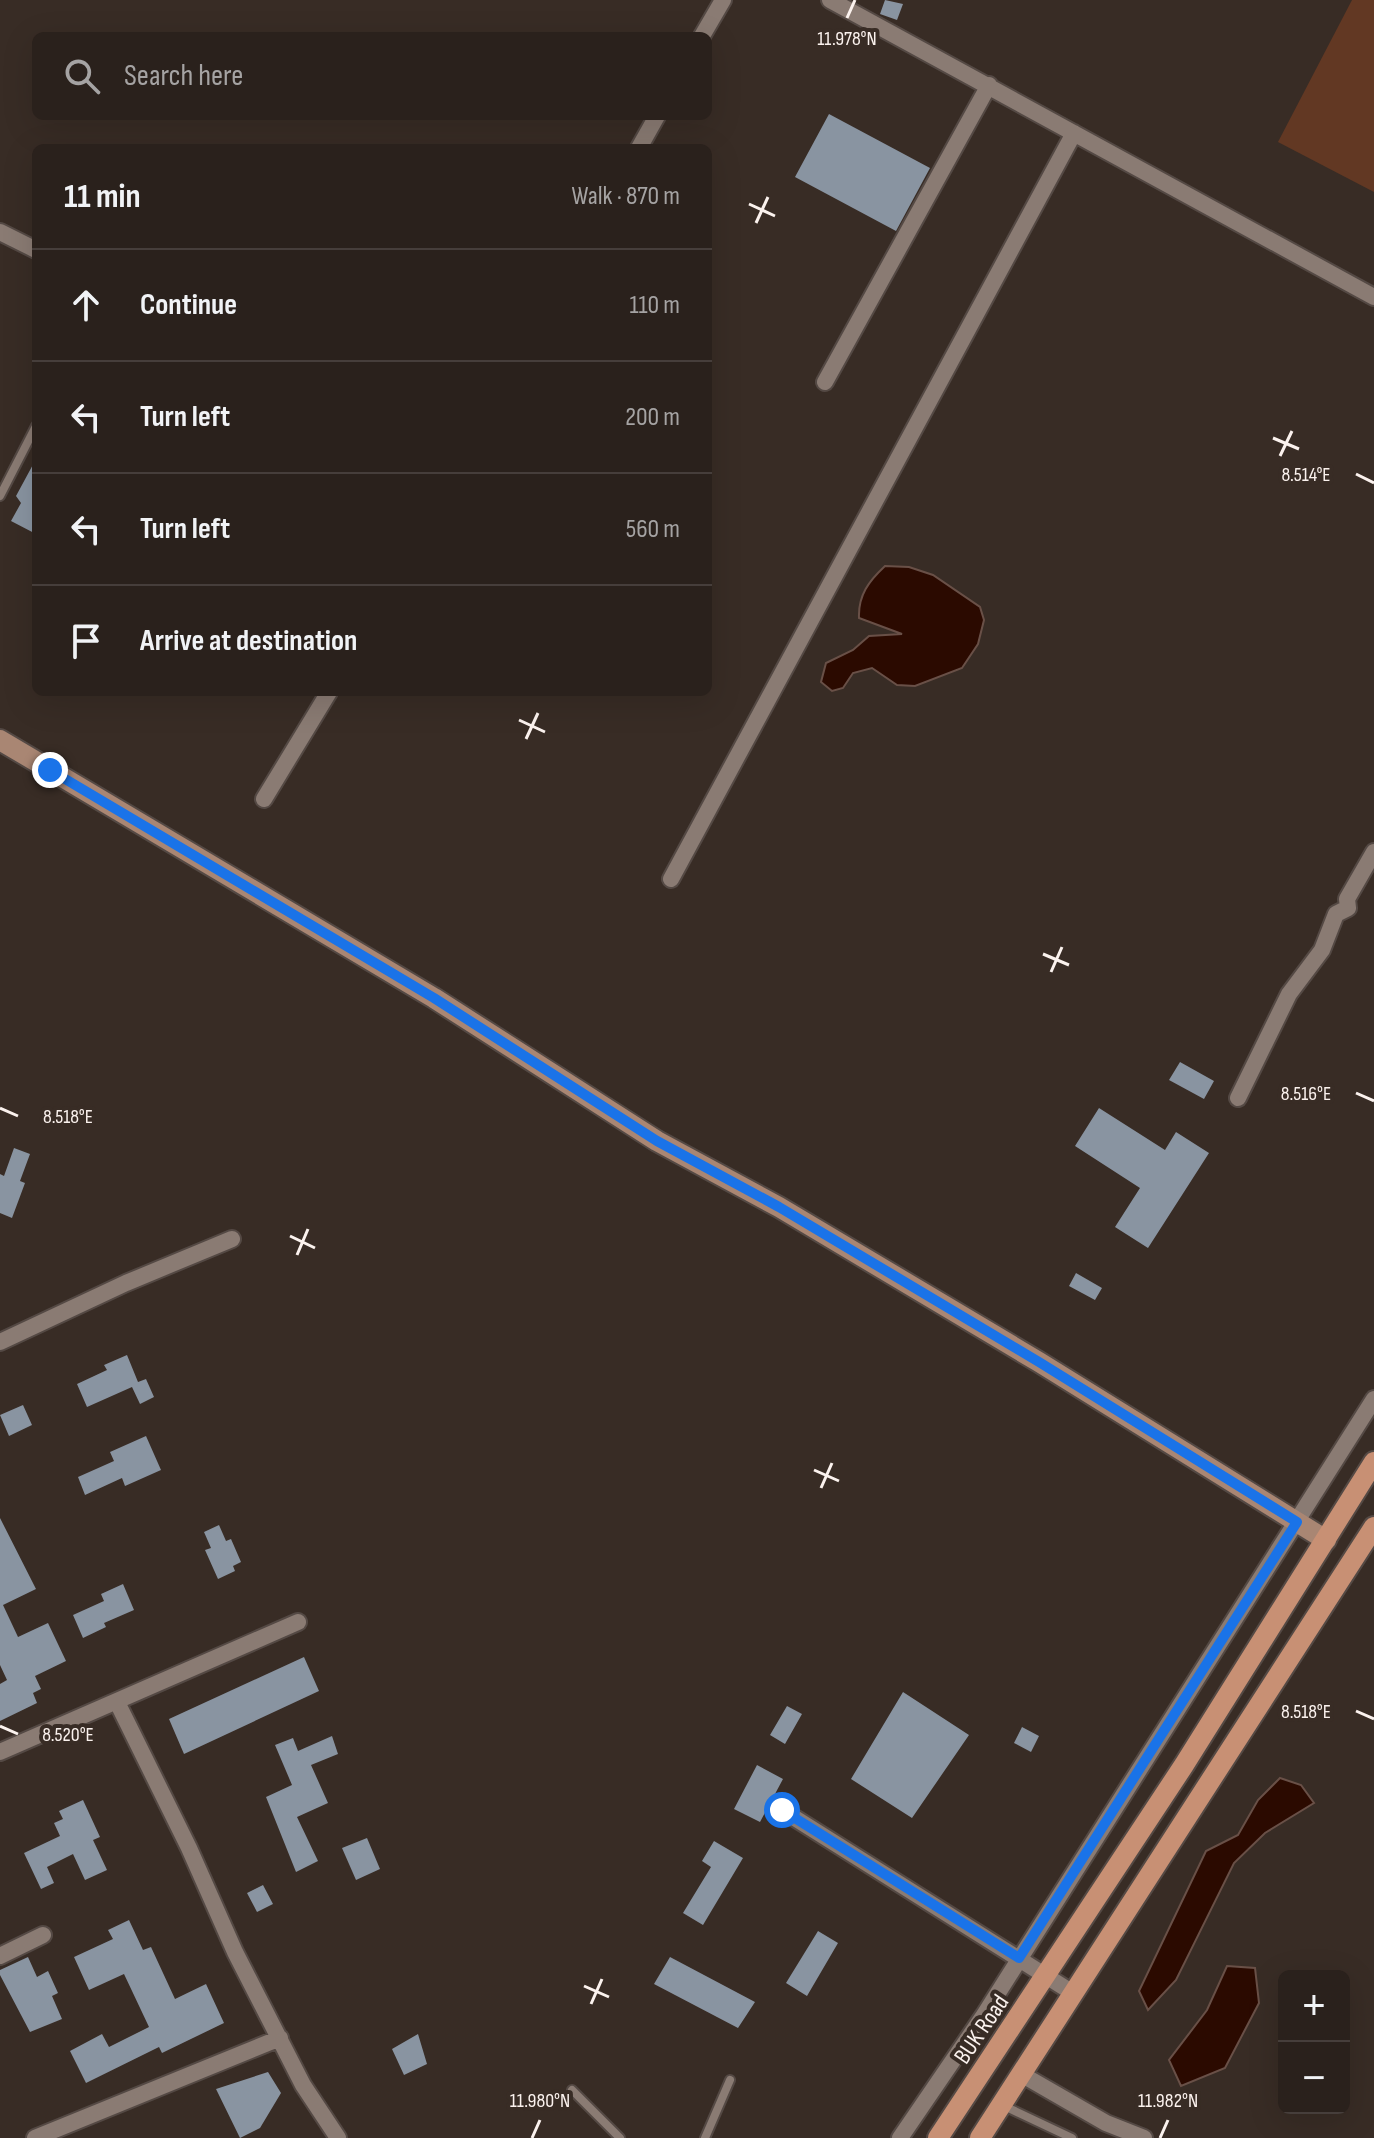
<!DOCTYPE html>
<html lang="en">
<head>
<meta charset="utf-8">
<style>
  :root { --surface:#2a211c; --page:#362e29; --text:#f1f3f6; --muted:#a5a3a3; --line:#463e3b }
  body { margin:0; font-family:"Sofia Sans Condensed",sans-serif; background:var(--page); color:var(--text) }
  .controls { position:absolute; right:24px; bottom:24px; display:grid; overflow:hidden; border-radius:12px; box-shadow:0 8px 32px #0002 }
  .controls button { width:72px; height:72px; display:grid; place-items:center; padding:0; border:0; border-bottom:2px solid var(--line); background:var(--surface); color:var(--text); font:40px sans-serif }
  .stop { position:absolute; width:24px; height:24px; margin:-18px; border:6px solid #1a73e8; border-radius:50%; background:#fff }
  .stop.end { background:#1a73e8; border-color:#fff; box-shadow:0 2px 8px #0008 }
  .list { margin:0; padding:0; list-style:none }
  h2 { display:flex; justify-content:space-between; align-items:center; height:104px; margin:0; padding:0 32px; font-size:34px }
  h2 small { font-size:26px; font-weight:400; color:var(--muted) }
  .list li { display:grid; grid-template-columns:52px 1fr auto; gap:24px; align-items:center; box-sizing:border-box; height:112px; padding:0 32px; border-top:2px solid var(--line) }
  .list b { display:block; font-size:30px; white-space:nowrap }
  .list em { font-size:26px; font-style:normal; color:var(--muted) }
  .icon { flex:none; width:44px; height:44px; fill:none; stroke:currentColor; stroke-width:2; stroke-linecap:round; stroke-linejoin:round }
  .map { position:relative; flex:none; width:1374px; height:2138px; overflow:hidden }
  .search { position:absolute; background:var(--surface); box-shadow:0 8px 32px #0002; left:32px; top:32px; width:680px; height:88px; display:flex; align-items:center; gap:20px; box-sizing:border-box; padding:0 28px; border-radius:12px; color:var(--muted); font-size:30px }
  .panel { position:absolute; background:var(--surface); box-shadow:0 8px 32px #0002; left:32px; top:144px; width:680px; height:552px; border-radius:12px }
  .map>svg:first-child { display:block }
</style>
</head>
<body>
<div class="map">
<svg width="1374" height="2138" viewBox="0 0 1374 2138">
  <rect width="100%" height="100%" fill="#382c25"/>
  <path fill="#623823" d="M 1352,0 L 1374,0 L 1374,192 L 1278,142 Z"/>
  <path fill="#2b0a00" stroke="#695047" stroke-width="2" d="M 885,566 L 909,567 L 933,575 L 980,607 L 984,620 L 978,644 L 962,668 L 915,686 L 897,685 L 872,668 L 853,673 L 843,688 L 832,691 L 821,682 L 826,663 L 853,650 L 869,636 L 902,634 L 859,618 C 858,595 869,581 885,566 Z
    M 1280,1778 L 1301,1785 L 1314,1803 L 1265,1833 L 1234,1863 L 1176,1980 L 1148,2010 L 1139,1991 L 1206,1851 L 1238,1835 L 1258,1800 Z
    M 1227,1966 L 1255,1968 L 1259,2003 L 1225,2068 L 1181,2086 L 1169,2060 L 1207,2010 Z"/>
  <path fill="#8994a1" d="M 885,0 L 903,4 L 897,20 L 880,14 Z
    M 829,114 L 930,168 L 896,231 L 795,177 Z
    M 36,459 L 36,534 L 11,521 L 21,503 L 16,496 Z
    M 1180,1062 L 1214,1081 L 1204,1099 L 1169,1080 Z
    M 1099,1108 L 1165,1150 L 1176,1132 L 1209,1153 L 1148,1248 L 1115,1227 L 1140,1188 L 1075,1146 Z
    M 14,1148 L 30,1154 L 20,1181 L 25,1183 L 12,1218 L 0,1213 L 0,1174 L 4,1176 Z
    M 1076,1273 L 1102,1288 L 1095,1300 L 1069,1286 Z
    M 127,1355 L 138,1382 L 146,1379 L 154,1397 L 140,1404 L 132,1387 L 87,1407 L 77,1384 L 107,1370 L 104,1365 Z
    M 23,1405 L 32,1425 L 9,1436 L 0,1415 Z
    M 146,1436 L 161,1470 L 125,1486 L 122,1478 L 85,1495 L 78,1477 L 114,1461 L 110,1452 Z
    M 0,1518 L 36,1589 L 3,1605 L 18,1637 L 48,1623 L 66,1661 L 35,1676 L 41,1689 L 33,1693 L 37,1703 L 0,1721 L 0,1684 L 7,1680 L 0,1665 Z
    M 219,1525 L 226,1541 L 231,1539 L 241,1562 L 233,1566 L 235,1571 L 218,1579 L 205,1550 L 211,1548 L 204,1532 Z
    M 123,1584 L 134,1610 L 104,1623 L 106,1627 L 83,1638 L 73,1615 L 104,1601 L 101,1594 Z
    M 304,1657 L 319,1691 L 184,1754 L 169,1719 Z
    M 903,1692 L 969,1735 L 912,1818 L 851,1779 Z
    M 787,1706 L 802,1714 L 785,1744 L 770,1735 Z
    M 1022,1727 L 1039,1736 L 1031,1752 L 1014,1743 Z
    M 332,1736 L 338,1754 L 311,1765 L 328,1803 L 297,1817 L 318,1861 L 296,1872 L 266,1797 L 292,1785 L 275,1745 L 293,1738 L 298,1751 Z
    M 757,1765 L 783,1779 L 760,1822 L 734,1809 Z
    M 83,1800 L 100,1837 L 93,1840 L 107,1870 L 85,1880 L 73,1854 L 47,1867 L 54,1883 L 41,1889 L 24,1853 L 60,1836 L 54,1823 L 63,1819 L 59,1811 Z
    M 367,1838 L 380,1869 L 356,1880 L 342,1848 Z
    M 714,1841 L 743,1858 L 703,1925 L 683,1913 L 711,1867 L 702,1861 Z
    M 263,1885 L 273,1904 L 257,1912 L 247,1893 Z
    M 129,1920 L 143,1950 L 151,1947 L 175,1999 L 206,1984 L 224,2023 L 162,2053 L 159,2047 L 86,2083 L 70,2051 L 102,2034 L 109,2047 L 149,2027 L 124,1974 L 89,1990 L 74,1957 L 113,1939 L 108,1930 Z
    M 818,1931 L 838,1943 L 807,1996 L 786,1983 Z
    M 28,1957 L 37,1977 L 48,1971 L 58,1993 L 52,1996 L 62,2019 L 30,2032 L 0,1975 L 0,1970 Z
    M 670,1957 L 755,2002 L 738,2028 L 654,1984 Z
    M 418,2034 L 427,2064 L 404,2075 L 392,2049 Z
    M 268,2072 L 281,2093 L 260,2128 L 240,2138 L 216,2089 Z"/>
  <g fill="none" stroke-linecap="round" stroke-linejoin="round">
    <defs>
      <path id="lane" d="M 0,496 L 36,426
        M 572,2090 L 620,2138
        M 1002,2105 L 1072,2138
        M 705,2138 L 730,2080"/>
      <path id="street" d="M 830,0 L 1374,297
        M 702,36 L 723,0
        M 639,148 L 657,116
        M 0,232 L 36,250
        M 825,382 L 989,85
        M 264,799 L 329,692
        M 671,879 L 1074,133
        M 1238,1098 L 1289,994 L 1322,950 L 1336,914 L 1348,908 L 1347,899 L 1374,852
        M 0,1342 L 126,1283 L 232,1239
        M 117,1702 L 189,1848 L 235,1952 L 303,2085 L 338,2138
        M 0,1752 L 298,1622
        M 782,1810 L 1073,1993
        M 0,1956 L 43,1935
        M 1021,2074 L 1106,2123 L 1144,2138
        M 35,2138 L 280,2038
        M 900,2138 L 984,2015 L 1374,1399"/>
      <path id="secondary" d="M 0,740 L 434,998 L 657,1141 L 779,1207 L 1039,1362 L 1326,1540"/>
      <path id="primary" d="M 938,2138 L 1184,1765 L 1374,1462
        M 980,2138 L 1374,1527"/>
    </defs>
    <use href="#lane" stroke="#544944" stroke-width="12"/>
    <use href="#street" stroke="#544944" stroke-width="20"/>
    <use href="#secondary" stroke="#544944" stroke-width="24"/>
    <use href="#primary" stroke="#544944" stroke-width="24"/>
    <use href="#lane" stroke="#8a7b73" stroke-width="8"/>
    <use href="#street" stroke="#8a7b73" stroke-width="16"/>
    <use href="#secondary" stroke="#a98673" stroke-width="20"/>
    <use href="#primary" stroke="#c89074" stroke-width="20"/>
  </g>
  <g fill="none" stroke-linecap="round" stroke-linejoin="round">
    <path stroke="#1a73e8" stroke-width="10" d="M 50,770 L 434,998 L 657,1141 L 779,1207 L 1039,1362 L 1297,1522 L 1019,1958 L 782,1810"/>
  </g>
  <path fill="none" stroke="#fbf2ee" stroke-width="3" d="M 847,18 L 855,0M 749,204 L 775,216M 756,223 L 768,197M 1273,438 L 1299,449M 1280,456 L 1292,431M 1356,474 L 1374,483M 519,720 L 545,732M 526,739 L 538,713M 1043,954 L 1069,965M 1051,972 L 1062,947M 1356,1093 L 1374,1101M 0,1108 L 18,1116M 290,1236 L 315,1248M 297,1255 L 308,1229M 814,1470 L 839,1481M 821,1488 L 832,1463M 1356,1711 L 1374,1719M 0,1726 L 18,1734M 584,1986 L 609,1997M 591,2004 L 602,1979M 532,2138 L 540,2120M 1160,2138 L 1168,2120"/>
  <g text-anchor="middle" stroke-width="8" stroke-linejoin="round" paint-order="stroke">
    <g font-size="24" fill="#fbf2ee" stroke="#382c25">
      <text transform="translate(981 2029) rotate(-56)" y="8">BUK Road</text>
    </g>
  </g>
  <g font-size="20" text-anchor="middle" fill="#fbf2ee" stroke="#382c25" stroke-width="8" stroke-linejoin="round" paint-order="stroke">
    <text x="847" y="45">11.978°N</text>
    <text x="1306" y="481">8.514°E</text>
    <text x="1306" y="1100">8.516°E</text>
    <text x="68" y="1123">8.518°E</text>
    <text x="1306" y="1718">8.518°E</text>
    <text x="68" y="1741">8.520°E</text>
    <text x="540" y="2107">11.980°N</text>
    <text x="1168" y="2107">11.982°N</text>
  </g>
</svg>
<div class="controls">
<button>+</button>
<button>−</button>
</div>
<div class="stop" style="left:782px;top:1810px"></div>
<div class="stop end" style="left:50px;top:770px"></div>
<div class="search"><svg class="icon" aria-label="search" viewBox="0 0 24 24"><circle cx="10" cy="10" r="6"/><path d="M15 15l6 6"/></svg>Search here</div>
<section class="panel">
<h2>11 min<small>Walk · 870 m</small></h2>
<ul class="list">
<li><svg class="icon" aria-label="ahead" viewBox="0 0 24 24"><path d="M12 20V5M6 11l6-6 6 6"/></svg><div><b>Continue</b></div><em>110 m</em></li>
<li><svg class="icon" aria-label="left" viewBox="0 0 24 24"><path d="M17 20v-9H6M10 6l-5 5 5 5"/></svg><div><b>Turn left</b></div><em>200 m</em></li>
<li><svg class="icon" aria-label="left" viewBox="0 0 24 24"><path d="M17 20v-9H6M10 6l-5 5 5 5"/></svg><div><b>Turn left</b></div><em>560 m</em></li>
<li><svg class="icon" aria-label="arrive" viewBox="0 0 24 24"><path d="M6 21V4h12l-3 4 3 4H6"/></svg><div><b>Arrive at destination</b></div></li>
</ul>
</section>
</div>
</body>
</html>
